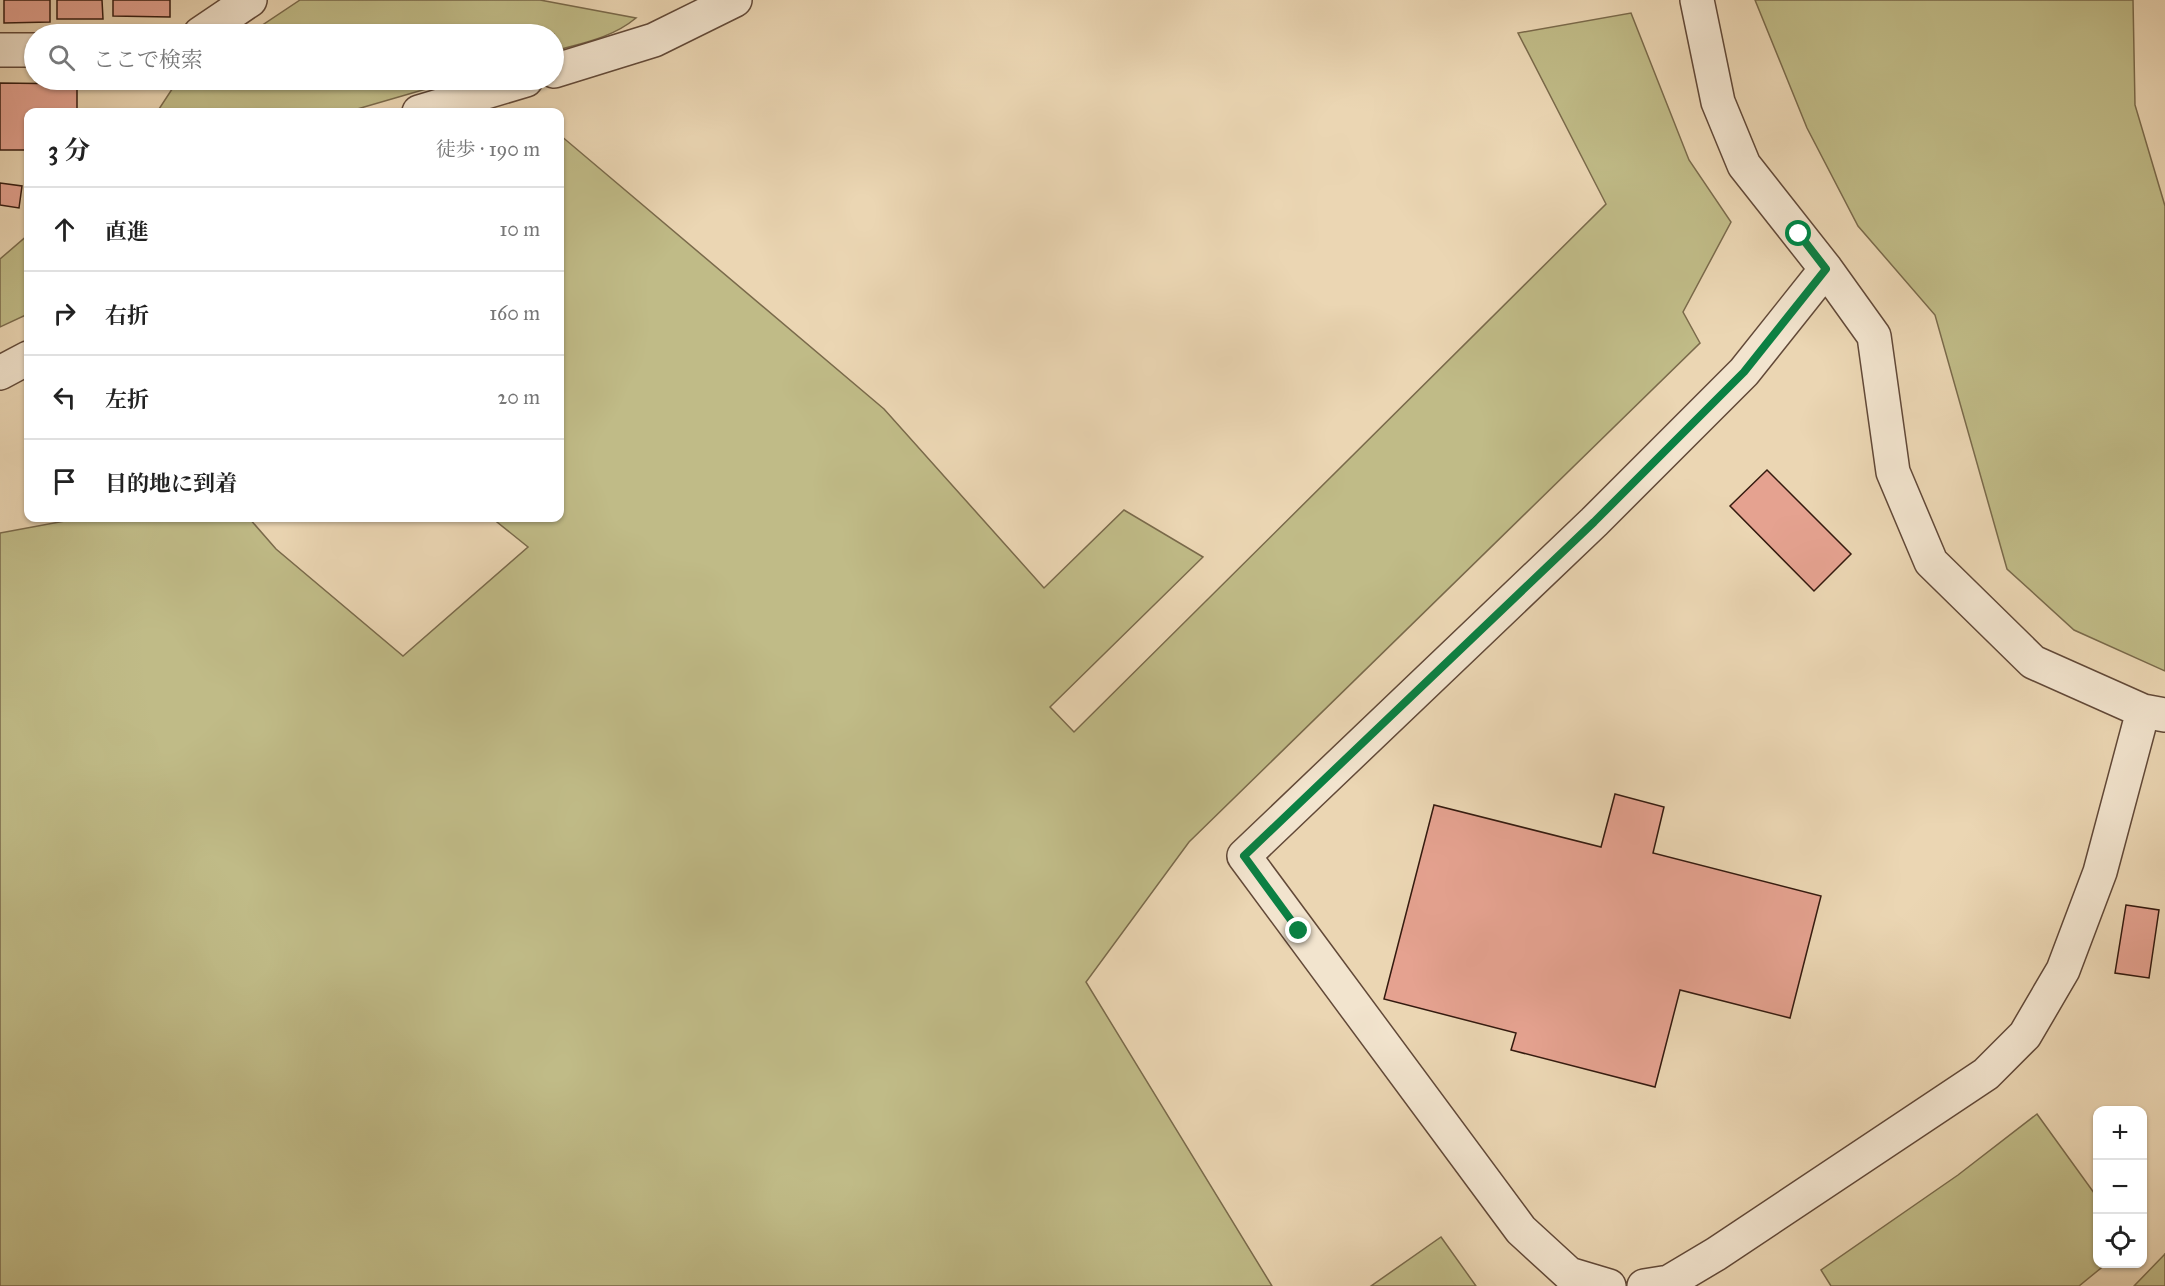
<!DOCTYPE html>
<html lang="ja">
<head>
<meta charset="utf-8">
<style>
  :root { --surface:#fff; --page:#f2f2f2; --text:#222; --muted:#767676; --line:#e0e0e0 }
  body { margin:0; font-family:"IM FELL Great Primer","Noto Serif JP",serif; background:var(--page); color:var(--text) }
  .controls { position:absolute; right:18px; bottom:18px; display:grid; overflow:hidden; border-radius:12px; box-shadow:0 2px 4px #0004 }
  .controls button { width:54px; height:54px; display:grid; place-items:center; padding:0; border:0; border-bottom:2px solid var(--line); background:var(--surface); color:var(--text); font:30px sans-serif }
  .stop { position:absolute; width:18px; height:18px; margin:-14px; border:4px solid #0b8043; border-radius:50%; background:#fff }
  .stop.end { background:#0b8043; border-color:#fff; box-shadow:0 2px 6px #0008 }
  .list { margin:0; padding:0; list-style:none }
  h2 { display:flex; justify-content:space-between; align-items:center; height:78px; margin:0; padding:0 24px; font-size:26px }
  h2 small { font-size:20px; font-weight:400; color:var(--muted) }
  .list li { display:grid; grid-template-columns:39px 1fr auto; gap:18px; align-items:center; box-sizing:border-box; height:84px; padding:0 24px; border-top:2px solid var(--line) }
  .list b { display:block; font-size:22px; white-space:nowrap }
  .list em { font-size:20px; font-style:normal; color:var(--muted) }
  .icon { flex:none; width:33px; height:33px; fill:none; stroke:currentColor; stroke-width:2; stroke-linecap:round; stroke-linejoin:round }
  .map { position:relative; flex:none; width:2165px; height:1286px; overflow:hidden }
  .search { position:absolute; background:var(--surface); box-shadow:0 2px 4px #0004; left:24px; top:24px; width:540px; height:66px; display:flex; align-items:center; gap:15px; box-sizing:border-box; padding:0 21px; border-radius:33px; color:var(--muted); font-size:22px }
  .panel { position:absolute; background:var(--surface); box-shadow:0 2px 4px #0004; left:24px; top:108px; width:540px; height:414px; border-radius:12px }
  .map>svg:first-child { display:block }
</style>
</head>
<body>
<div class="map">
<svg width="2165" height="1286" viewBox="0 0 2165 1286">
  <rect width="100%" height="100%" fill="#ebd6b3"/>
  <filter id="stains"><feTurbulence type="fractalNoise" baseFrequency=".00333" numOctaves="4"/><feColorMatrix values="0 0 0 0 .2 0 0 0 0 .09 0 0 0 0 .02 0 0 0 .5 -.17"/></filter>
  <radialGradient id="worn" r=".72"><stop offset=".6" stop-color="#630" stop-opacity="0"/><stop offset="1" stop-color="#630" stop-opacity=".3"/></radialGradient>
  <path fill="#c0bb87" stroke="#7a6a4b" stroke-width="1.5" d="M 300,0 L 540,0 L 636,18 C 612,38 582,43 554,51 L 554,34 L 249,34 Z
    M 1755,0 L 2133,0 L 2135,105 L 2165,206 L 2165,671 L 2074,630 L 2007,569 L 1935,315 L 1858,226 L 1807,128 Z
    M 1631,13 L 1689,160 L 1731,222 L 1683,312 L 1700,343 L 1189,842 L 1086,982 L 1272,1286 L 0,1286 L 0,533 L 81,518 L 249,518 L 276,549 L 403,656 L 528,547 L 492,518 L 560,518 L 560,135 L 884,409 L 1044,588 L 1124,510 L 1203,557 L 1050,707 L 1074,732 L 1606,204 L 1518,33 Z
    M 178,80 L 457,80 L 347,112 L 157,112 Z
    M 28,235 L 28,314 L 0,327 L 0,259 Z
    M 2037,1114 L 2097,1197 L 2098,1264 L 2106,1264 L 2079,1286 L 1831,1286 L 1821,1270 L 1958,1175 Z
    M 1441,1237 L 1476,1286 L 1371,1286 Z
    M 2165,1253 L 2165,1286 L 2134,1286 L 2165,1254 Z"/>
  <path fill="#e5a290" stroke="#341a0f" stroke-width="1.5" d="M 4,0 L 50,0 L 50,22 L 4,23 Z
    M 57,0 L 102,0 L 103,19 L 57,19 Z
    M 113,0 L 170,0 L 170,17 L 113,16 Z
    M 0,83 L 77,84 L 77,112 L 28,112 L 28,150 L 0,150 Z
    M 0,183 L 22,186 L 19,208 L 0,205 Z
    M 26,183 L 28,183 L 28,199 L 25,199 Z
    M 1767,470 L 1851,554 L 1814,591 L 1730,506 Z
    M 1615,794 L 1664,807 L 1653,853 L 1821,896 L 1790,1018 L 1680,990 L 1655,1087 L 1511,1050 L 1516,1033 L 1384,999 L 1434,805 L 1601,847 Z
    M 2126,905 L 2159,910 L 2149,978 L 2115,973 Z"/>
  <g fill="none" stroke-linecap="round" stroke-linejoin="round">
    <defs>
      <path id="minor" d="M 1697,0 L 1718,102 L 1744,165 L 1826,269 L 1874,336 L 1893,472 L 1931,562 L 2033,662 L 2143,711 L 2165,715
        M 200,34 L 250,0
        M 0,50 L 34,50
        M 554,71 L 654,40 L 735,0
        M 419,112 L 526,80
        M 0,373 L 28,358
        M 1609,1286 L 1569,1274 L 1521,1230 L 1244,856 L 1594,522 L 1744,372 L 1826,269
        M 1644,1286 L 1669,1282 L 1716,1254 L 1986,1074 L 2025,1035 L 2063,970 L 2100,872 L 2143,711"/>
    </defs>
    <use href="#minor" stroke="#624938" stroke-width="36"/>
    <use href="#minor" stroke="#f2e4ce" stroke-width="33"/>
  </g>
  <g fill="none" stroke-linecap="round" stroke-linejoin="round">
    <path stroke="#0b8043" stroke-width="8" d="M 1299,931 L 1244,856 L 1594,522 L 1744,372 L 1826,269 L 1799,234"/>
  </g>
  <rect width="100%" height="100%" filter="url(#stains)"/>
  <rect width="100%" height="100%" fill="url(#worn)"/>
</svg>
<div class="controls">
<button>+</button>
<button>−</button>
<button><svg class="icon" aria-label="locate" viewBox="0 0 24 24"><circle cx="12" cy="12" r="6"/><path d="M12 2v4M12 18v4M2 12h4M18 12h4"/></svg></button>
</div>
<div class="stop" style="left:1799px;top:234px"></div>
<div class="stop end" style="left:1299px;top:931px"></div>
<div class="search"><svg class="icon" aria-label="search" viewBox="0 0 24 24"><circle cx="10" cy="10" r="6"/><path d="M15 15l6 6"/></svg>ここで検索</div>
<section class="panel">
<h2>3 分<small>徒歩 · 190 m</small></h2>
<ul class="list">
<li><svg class="icon" aria-label="ahead" viewBox="0 0 24 24"><path d="M12 20V5M6 11l6-6 6 6"/></svg><div><b>直進</b></div><em>10 m</em></li>
<li><svg class="icon" aria-label="right" viewBox="0 0 24 24"><path d="M7 20v-9h11M14 6l5 5-5 5"/></svg><div><b>右折</b></div><em>160 m</em></li>
<li><svg class="icon" aria-label="left" viewBox="0 0 24 24"><path d="M17 20v-9H6M10 6l-5 5 5 5"/></svg><div><b>左折</b></div><em>20 m</em></li>
<li><svg class="icon" aria-label="arrive" viewBox="0 0 24 24"><path d="M6 21V4h12l-3 4 3 4H6"/></svg><div><b>目的地に到着</b></div></li>
</ul>
</section>
</div>
</body>
</html>
